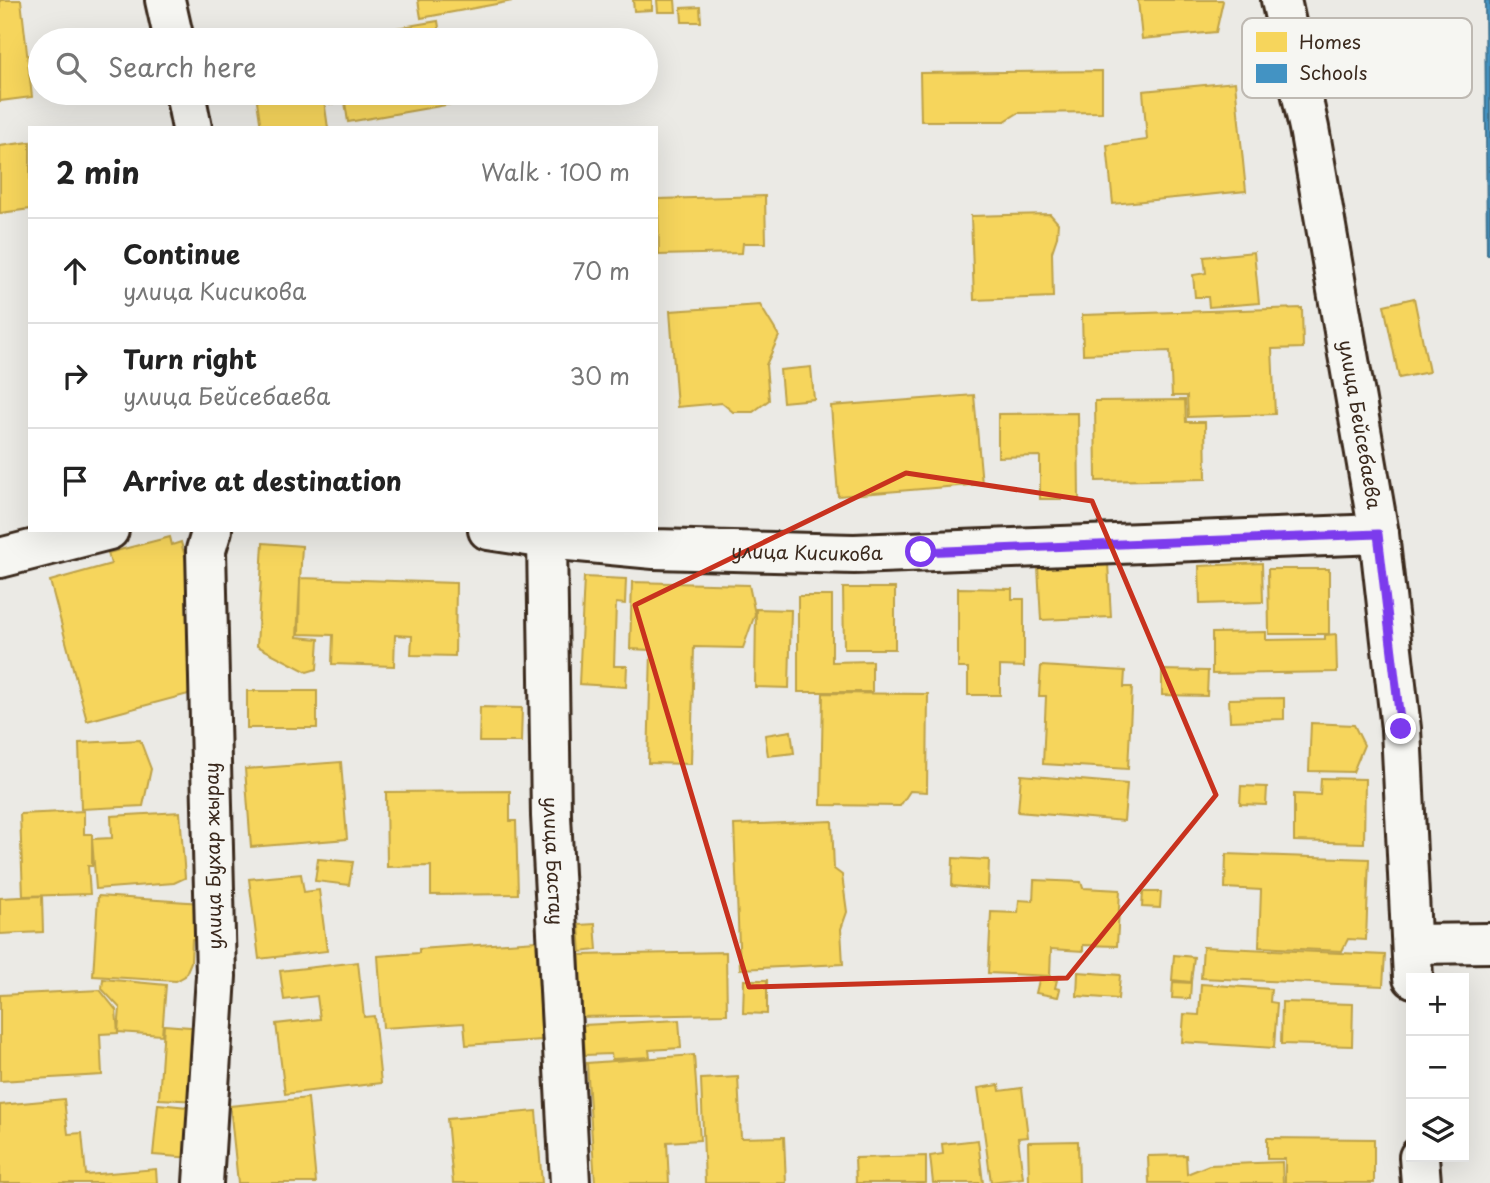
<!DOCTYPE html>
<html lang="en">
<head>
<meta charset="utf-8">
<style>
  :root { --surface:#fff; --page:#f2f2f2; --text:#222; --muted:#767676; --line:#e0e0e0 }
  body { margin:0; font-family:"Playpen Sans",sans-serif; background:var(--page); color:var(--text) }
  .controls { position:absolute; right:21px; bottom:21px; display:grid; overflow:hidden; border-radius:0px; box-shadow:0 7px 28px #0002 }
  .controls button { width:63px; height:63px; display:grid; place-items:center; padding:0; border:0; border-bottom:2px solid var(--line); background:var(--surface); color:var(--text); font:35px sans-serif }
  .stop { position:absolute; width:21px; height:21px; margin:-16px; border:5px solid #7c3aed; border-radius:50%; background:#fff }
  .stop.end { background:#7c3aed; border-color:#fff; box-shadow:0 2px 7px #0008 }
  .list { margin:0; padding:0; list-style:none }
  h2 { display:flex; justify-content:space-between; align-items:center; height:91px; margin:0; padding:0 28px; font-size:30px }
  h2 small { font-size:23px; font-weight:400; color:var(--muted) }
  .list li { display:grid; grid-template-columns:46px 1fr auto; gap:21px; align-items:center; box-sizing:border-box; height:105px; padding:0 28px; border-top:2px solid var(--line) }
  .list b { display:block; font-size:26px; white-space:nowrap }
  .list p { margin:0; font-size:23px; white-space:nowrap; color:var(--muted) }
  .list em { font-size:23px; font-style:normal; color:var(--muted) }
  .icon { flex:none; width:38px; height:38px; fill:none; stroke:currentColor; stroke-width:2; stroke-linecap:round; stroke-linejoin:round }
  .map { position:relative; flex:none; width:1490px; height:1183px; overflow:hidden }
  .search { position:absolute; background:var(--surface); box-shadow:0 7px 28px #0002; left:28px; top:28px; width:630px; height:77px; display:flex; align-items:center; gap:18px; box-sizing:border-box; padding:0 24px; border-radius:38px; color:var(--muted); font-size:26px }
  .panel { position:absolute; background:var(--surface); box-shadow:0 7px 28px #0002; left:28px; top:126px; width:630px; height:406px; border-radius:0px }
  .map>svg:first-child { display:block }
</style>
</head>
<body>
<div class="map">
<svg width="1490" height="1183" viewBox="0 0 1490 1183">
  <rect width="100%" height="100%" fill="#ebeae5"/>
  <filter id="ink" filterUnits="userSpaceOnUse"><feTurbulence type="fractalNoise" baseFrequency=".0143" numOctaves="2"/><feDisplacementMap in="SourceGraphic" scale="14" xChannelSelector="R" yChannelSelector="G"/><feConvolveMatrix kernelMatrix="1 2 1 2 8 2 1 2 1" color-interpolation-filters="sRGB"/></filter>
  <g filter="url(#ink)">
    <path fill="#f6d55c" stroke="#bea249" stroke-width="2" d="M 0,0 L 21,0 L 32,97 L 0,101 Z
      M 418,0 L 518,0 L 421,18 Z
      M 633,0 L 652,0 L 652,10 L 634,11 Z
      M 657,0 L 675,0 L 676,12 L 658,12 Z
      M 1138,0 L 1222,0 L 1223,1 L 1216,32 L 1142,39 Z
      M 700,7 L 701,22 L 682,22 L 681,8 Z
      M 438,21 L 441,40 L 338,40 L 337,38 Z
      M 1102,71 L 1102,112 L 1018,113 L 1005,121 L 921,121 L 920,73 Z
      M 1235,82 L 1246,191 L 1113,204 L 1107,145 L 1147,140 L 1143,91 Z
      M 267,93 L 323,93 L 328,128 L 261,128 L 257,101 L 268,98 Z
      M 328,93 L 450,93 L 452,104 L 348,122 L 345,102 L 330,104 Z
      M 30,142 L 30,209 L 0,213 L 0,146 Z
      M 765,196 L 766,243 L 743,243 L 742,253 L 659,255 L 658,199 Z
      M 1050,214 L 1058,223 L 1057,237 L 1052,252 L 1053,297 L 974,300 L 971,216 Z
      M 1254,252 L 1259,303 L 1209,307 L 1208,297 L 1195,297 L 1193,275 L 1206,273 L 1204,257 Z
      M 1414,298 L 1429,372 L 1399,378 L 1384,305 Z
      M 760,305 L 779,336 L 766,365 L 769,400 L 753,412 L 733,412 L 722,403 L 677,407 L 670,311 Z
      M 1302,308 L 1303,348 L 1272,349 L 1275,414 L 1188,417 L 1187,396 L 1172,396 L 1170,351 L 1083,354 L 1082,315 Z
      M 811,367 L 814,399 L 783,402 L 780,370 Z
      M 974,395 L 982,484 L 838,496 L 831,406 Z
      M 1185,400 L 1186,422 L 1205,422 L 1206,479 L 1096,481 L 1095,401 Z
      M 1078,413 L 1079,499 L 1040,499 L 1040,456 L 998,457 L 998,414 Z
      M 170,537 L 172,545 L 181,542 L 205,632 L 196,692 L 87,721 L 50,581 L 111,564 L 108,553 Z
      M 263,543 L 302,546 L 297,637 L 319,639 L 317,669 L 307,672 L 257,646 Z
      M 1108,563 L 1111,617 L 1041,620 L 1038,567 Z
      M 1262,563 L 1263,602 L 1200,604 L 1199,566 Z
      M 1268,569 L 1329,569 L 1329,634 L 1269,634 Z
      M 584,577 L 626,579 L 625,604 L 616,603 L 614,666 L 627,666 L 626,687 L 579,684 Z
      M 300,578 L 456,583 L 455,656 L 411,655 L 412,636 L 395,635 L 394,666 L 332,664 L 333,635 L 299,634 Z
      M 632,582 L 749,585 L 755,614 L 743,648 L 694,647 L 691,764 L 648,763 L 651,650 L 630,649 Z
      M 843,588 L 895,588 L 895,649 L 844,649 Z
      M 958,588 L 1012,589 L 1012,599 L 1024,599 L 1024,667 L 1000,666 L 1000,695 L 968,695 L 968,668 L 958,668 Z
      M 798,596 L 832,596 L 832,662 L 872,661 L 872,692 L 798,692 Z
      M 756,609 L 791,610 L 789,688 L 755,687 Z
      M 1266,632 L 1266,640 L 1325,639 L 1325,635 L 1336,634 L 1337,672 L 1212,674 L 1212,633 Z
      M 1041,666 L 1125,671 L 1124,687 L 1132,687 L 1128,769 L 1043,764 L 1046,696 L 1039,696 Z
      M 1162,670 L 1208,671 L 1207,696 L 1162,695 Z
      M 247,691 L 317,691 L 317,728 L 247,728 Z
      M 823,693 L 928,694 L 927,792 L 910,791 L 900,806 L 821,805 Z
      M 1284,698 L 1284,719 L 1230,721 L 1229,699 Z
      M 480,707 L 522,708 L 521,742 L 479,742 Z
      M 1311,723 L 1354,725 L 1364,745 L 1353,772 L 1309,771 Z
      M 791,731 L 794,753 L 768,756 L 765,735 Z
      M 140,740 L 151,769 L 143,806 L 81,809 L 79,743 Z
      M 341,762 L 347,839 L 251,847 L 245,769 Z
      M 1021,775 L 1127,784 L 1124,821 L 1018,812 Z
      M 1321,778 L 1365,779 L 1364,843 L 1294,841 L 1294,794 L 1320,795 Z
      M 1241,786 L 1267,787 L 1266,805 L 1240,804 Z
      M 510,791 L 510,821 L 516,821 L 518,894 L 431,895 L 431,866 L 387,867 L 386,792 Z
      M 84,811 L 84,834 L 92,834 L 92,866 L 88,866 L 90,894 L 23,896 L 20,814 Z
      M 180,812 L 185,878 L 174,883 L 96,889 L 92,839 L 112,838 L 111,816 Z
      M 832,821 L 834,869 L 842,875 L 847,912 L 841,929 L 843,964 L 740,969 L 734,825 Z
      M 1226,854 L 1369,859 L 1366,940 L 1348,939 L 1342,951 L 1259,947 L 1261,890 L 1225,888 Z
      M 953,858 L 989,860 L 988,889 L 952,886 Z
      M 318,859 L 353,862 L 349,885 L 315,881 Z
      M 301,874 L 304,892 L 319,890 L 327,951 L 259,959 L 249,879 Z
      M 1034,880 L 1081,882 L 1083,888 L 1120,890 L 1117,946 L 1083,945 L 1083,951 L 1051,949 L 1050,976 L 988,973 L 991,912 L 1018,913 L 1019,900 L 1033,901 Z
      M 1143,892 L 1161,892 L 1160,908 L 1142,907 Z
      M 42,896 L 43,932 L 0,934 L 0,898 Z
      M 98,896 L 202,903 L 199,939 L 192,939 L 191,962 L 185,976 L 176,981 L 93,976 Z
      M 595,924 L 597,950 L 581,952 L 579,925 Z
      M 536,941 L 542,1040 L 466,1045 L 464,1023 L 383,1028 L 378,956 L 419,953 L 419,949 Z
      M 1203,947 L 1385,955 L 1383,986 L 1201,978 Z
      M 726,952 L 727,1014 L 579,1017 L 578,955 Z
      M 1174,955 L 1194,957 L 1191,982 L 1172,980 Z
      M 358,962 L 364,1017 L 374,1016 L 381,1083 L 285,1094 L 276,1024 L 320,1019 L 317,996 L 284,1000 L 280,971 Z
      M 1078,972 L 1120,975 L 1118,999 L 1077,996 Z
      M 1040,976 L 1057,980 L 1055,988 L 1060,989 L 1058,997 L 1036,993 Z
      M 103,979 L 166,985 L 162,1035 L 118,1032 L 120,1008 L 102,989 Z
      M 744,980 L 767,980 L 767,1014 L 743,1013 Z
      M 1173,982 L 1191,983 L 1190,999 L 1172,998 Z
      M 1201,984 L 1271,989 L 1270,1002 L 1277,1003 L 1274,1048 L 1182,1042 L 1184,1014 L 1199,1015 Z
      M 100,990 L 116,1010 L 118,1033 L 100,1034 L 102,1075 L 0,1081 L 0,995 Z
      M 1282,1002 L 1353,1004 L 1352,1046 L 1281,1044 Z
      M 679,1020 L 681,1048 L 649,1050 L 650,1057 L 612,1059 L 611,1054 L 585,1055 L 583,1025 Z
      M 164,1025 L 203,1028 L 199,1101 L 159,1099 Z
      M 694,1055 L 700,1140 L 667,1142 L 669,1183 L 595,1183 L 587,1063 Z
      M 738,1077 L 741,1138 L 784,1137 L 786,1183 L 705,1183 L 701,1079 Z
      M 999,1085 L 1000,1091 L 1022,1088 L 1028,1137 L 1018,1138 L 1023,1178 L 991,1182 L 978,1088 Z
      M 308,1098 L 316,1183 L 238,1183 L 230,1106 Z
      M 64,1099 L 68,1134 L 82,1133 L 86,1175 L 156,1169 L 157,1183 L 0,1183 L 0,1105 Z
      M 158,1104 L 197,1108 L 193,1158 L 153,1155 Z
      M 536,1111 L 542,1183 L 453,1183 L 447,1119 Z
      M 1267,1138 L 1374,1139 L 1374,1183 L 1285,1183 L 1285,1159 L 1267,1159 Z
      M 978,1140 L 983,1183 L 933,1183 L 930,1156 L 943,1154 L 942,1144 Z
      M 1078,1141 L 1079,1183 L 1029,1183 L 1028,1142 Z
      M 1186,1155 L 1187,1174 L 1209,1165 L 1282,1162 L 1283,1183 L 1149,1183 L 1148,1156 Z
      M 926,1156 L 926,1183 L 856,1183 L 855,1158 Z"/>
    <path fill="#4393c3" stroke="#417492" stroke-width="2" d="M 1485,0 L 1490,0 L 1490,254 L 1487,254 Z"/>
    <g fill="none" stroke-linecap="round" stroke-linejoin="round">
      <defs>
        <g id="minor">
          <path d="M 165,0 L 174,40"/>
          <path id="s1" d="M 1281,0 L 1309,128 L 1379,534 L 1401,729 L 1413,978"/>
          <path d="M 185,93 L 192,128"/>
          <path id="s2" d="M 488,530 L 547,539 L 654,549 L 854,554 L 1379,534"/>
          <path id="s3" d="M 547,539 L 551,816 L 570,1183"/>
          <path d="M 0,558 L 109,530"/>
          <path d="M 1412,944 L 1490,943"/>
          <path d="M 1419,1157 L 1421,1183"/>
          <path d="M 203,1183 L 216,976 L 206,550 L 212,530"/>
        </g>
      </defs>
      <use href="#minor" stroke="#3b2a1e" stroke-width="44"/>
      <use href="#minor" stroke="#f6f6f2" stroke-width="38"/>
    </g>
  </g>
  <g fill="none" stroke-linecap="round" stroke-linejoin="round" filter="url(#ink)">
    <path stroke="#7c3aed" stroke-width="9" d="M 921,552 L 1378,534 L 1401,729"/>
  </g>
  <path fill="none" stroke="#c8321e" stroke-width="5" stroke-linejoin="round" d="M 906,473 L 1092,501 L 1216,795 L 1067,978 L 749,987 L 635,605 Z"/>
  <g text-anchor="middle" stroke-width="7" stroke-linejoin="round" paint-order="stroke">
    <g font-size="19" fill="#3b2a1e" stroke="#f6f6f2">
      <text dy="7" stroke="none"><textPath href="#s1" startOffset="432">улица Бейсебаева</textPath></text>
      <text dy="7" stroke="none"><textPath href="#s2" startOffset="320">улица Кисикова</textPath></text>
      <text transform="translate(213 856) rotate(-91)" y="7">улица Бухар жырау</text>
      <text dy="7" stroke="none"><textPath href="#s3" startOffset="322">улица Бастау</textPath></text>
    </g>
  </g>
  <rect x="1242" y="18" width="230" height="80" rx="10" fill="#f6f6f2" stroke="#beb9b2" stroke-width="2"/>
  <rect x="1256" y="32" width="31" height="20" fill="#f6d55c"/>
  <rect x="1256" y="64" width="31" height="19" fill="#4393c3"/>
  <g font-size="19" fill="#3b2a1e">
    <text x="1299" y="49">Homes</text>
    <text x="1299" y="80">Schools</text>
  </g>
</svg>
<div class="controls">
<button>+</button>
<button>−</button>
<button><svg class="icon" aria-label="layers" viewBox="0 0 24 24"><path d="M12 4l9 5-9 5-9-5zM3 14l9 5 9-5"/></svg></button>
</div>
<div class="stop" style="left:921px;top:552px"></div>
<div class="stop end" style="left:1401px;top:729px"></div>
<div class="search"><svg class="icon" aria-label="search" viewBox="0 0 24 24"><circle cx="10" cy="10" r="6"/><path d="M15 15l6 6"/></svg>Search here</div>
<section class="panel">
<h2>2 min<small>Walk · 100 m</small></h2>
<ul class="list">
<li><svg class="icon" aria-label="ahead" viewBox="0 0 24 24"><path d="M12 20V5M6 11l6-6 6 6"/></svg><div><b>Continue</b><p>улица Кисикова</p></div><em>70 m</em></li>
<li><svg class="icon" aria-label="right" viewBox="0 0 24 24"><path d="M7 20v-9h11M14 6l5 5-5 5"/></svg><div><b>Turn right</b><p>улица Бейсебаева</p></div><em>30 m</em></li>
<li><svg class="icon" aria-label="arrive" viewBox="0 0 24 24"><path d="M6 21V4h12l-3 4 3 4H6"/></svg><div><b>Arrive at destination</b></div></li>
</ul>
</section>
</div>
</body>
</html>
